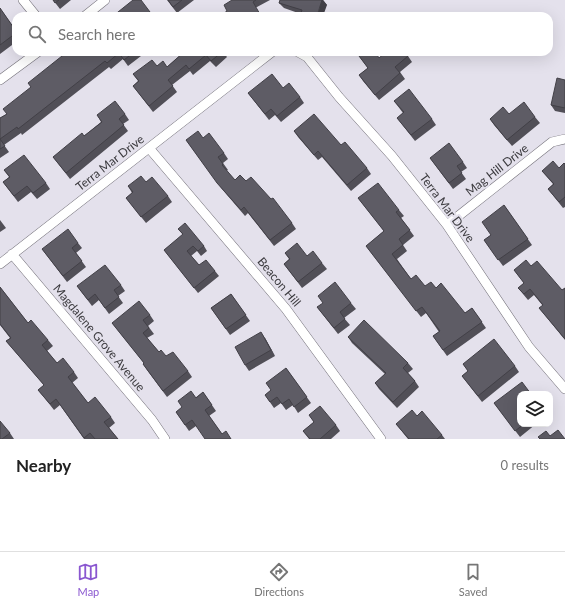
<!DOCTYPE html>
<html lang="en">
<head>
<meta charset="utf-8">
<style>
  :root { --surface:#fff; --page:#f6f6f6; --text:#222; --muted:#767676; --line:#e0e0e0; --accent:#8a57d0 }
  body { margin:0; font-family:Lato,sans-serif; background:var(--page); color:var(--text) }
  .controls { position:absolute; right:12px; bottom:12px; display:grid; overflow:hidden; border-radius:8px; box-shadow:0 4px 16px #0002 }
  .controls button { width:36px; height:36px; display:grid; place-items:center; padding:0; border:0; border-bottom:1px solid var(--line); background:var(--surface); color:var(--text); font:20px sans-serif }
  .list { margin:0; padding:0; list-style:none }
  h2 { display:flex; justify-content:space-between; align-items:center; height:52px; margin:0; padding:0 16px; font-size:17px }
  h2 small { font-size:13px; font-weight:400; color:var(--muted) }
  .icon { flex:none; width:22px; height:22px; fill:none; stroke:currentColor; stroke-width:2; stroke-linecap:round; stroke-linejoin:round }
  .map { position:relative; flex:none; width:565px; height:439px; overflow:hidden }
  .search { position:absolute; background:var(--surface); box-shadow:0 4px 16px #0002; left:12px; right:12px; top:12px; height:44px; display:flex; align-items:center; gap:10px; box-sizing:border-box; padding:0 14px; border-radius:12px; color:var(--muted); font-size:15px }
  .sheet { height:112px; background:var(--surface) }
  nav { display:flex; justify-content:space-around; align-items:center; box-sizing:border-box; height:56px; border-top:1px solid var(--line); background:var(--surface); font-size:11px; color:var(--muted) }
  nav a { display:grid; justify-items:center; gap:2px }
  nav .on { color:var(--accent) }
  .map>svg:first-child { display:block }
</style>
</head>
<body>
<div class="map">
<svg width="565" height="439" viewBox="0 0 565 439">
  <rect width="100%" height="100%" fill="#e4e1ec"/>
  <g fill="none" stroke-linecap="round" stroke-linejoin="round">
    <defs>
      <path id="street" d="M 23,0 L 36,16
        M 85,16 L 105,0
        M 298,52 L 307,57 L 339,97 L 392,156 L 447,225 L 529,347 L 565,389
        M 0,80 L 38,52
        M 149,148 L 286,309 L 381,439
        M 447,225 L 552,142 L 565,139
        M 12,254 L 152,420 L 165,439
        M 0,264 L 272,52"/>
    </defs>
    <use href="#street" stroke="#74717a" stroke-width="10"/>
    <use href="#street" stroke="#fff" stroke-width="9"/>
  </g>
  <path fill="#514f57" d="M 53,0 L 71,0 L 60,9 Z
    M 167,0 L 194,0 L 177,13 Z
    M 232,0 L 270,0 L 257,7 L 227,11 Z
    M 280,0 L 323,0 L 327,5 L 301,14 L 284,8 L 279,3 Z
    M 0,8 L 16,31 L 16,42 L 0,54 Z
    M 67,52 L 138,52 L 141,56 L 128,66 L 123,59 L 111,69 L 109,67 L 22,135 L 21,133 L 4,145 L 9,152 L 0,158 L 0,118 L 7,114 L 31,87 Z
    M 184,52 L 223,52 L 227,57 L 216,67 L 210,61 L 193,75 L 190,71 L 172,85 L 177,92 L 153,112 L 133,86 L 138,81 L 133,74 L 157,66 L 167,67 Z
    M 346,52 L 354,52 L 349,56 Z
    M 356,52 L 379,58 L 396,55 L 408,56 L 412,62 L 400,72 L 405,79 L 379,100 L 363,81 L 359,75 L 368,68 Z
    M 565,80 L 565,113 L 555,111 L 551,105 Z
    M 283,88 L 300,97 L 304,103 L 281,122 L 275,115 L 269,120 L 248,93 Z
    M 394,101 L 432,119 L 436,125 L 415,141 L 397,118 L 403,113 Z
    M 125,114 L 129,120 L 123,124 L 128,131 L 70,179 L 53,157 L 84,136 L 101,122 L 97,115 Z
    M 509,114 L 535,117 L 540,123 L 512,146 L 494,125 L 490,119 Z
    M 294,131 L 341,145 L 367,168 L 371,174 L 351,191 L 322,157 L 318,160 L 298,137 Z
    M 203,138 L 224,153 L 228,159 L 223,163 L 228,170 L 226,171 L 235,180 L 246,181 L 271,199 L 292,223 L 296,229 L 274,246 L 248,213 L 245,216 L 222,189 L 186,140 Z
    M 430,158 L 463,162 L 467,168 L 461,172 L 466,179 L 453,189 Z
    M 565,164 L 565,207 L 563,208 L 548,189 L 553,184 L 542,171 L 559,168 Z
    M 4,170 L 46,183 L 50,189 L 37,199 L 31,192 L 18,202 L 3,182 L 9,177 Z
    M 146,182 L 168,196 L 172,202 L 146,223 L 126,198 L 132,193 L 128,186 Z
    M 358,198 L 399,210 L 404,216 L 401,218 L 414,236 L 403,245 L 407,251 L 397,259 L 411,279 L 425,286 L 436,288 L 465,313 L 472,308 L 486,328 L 447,356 L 433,336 L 439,332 L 426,313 L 421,317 L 366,246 L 384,231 Z
    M 504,205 L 532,245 L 503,266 L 484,240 L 491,235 Z
    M 0,220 L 6,228 L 0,232 Z
    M 178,229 L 204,246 L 207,251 L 201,256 L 197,251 L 191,256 L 199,265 L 215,271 L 219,276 L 198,293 L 164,250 L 183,235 Z
    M 78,243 L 82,248 L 76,253 L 86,267 L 67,282 L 42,249 Z
    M 285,253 L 307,256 L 322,263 L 327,269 L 302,288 L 284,264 L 289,259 Z
    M 531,266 L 562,290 L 565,288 L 565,340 L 544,314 L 539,308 L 543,306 L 534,295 L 528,300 L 518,288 L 524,283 L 514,270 Z
    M 121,285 L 125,291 L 118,296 L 123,303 L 109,314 L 99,300 L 92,306 L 77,286 Z
    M 0,287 L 28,323 L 48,340 L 53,346 L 47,351 L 57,363 L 74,372 L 78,378 L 72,383 L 88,403 L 111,417 L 115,423 L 109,428 L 118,439 L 84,439 L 60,405 L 54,410 L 43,396 L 38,390 L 44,385 L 11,347 L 6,341 L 10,338 L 0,325 Z
    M 231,294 L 250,321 L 230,335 L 211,308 Z
    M 351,303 L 356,309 L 344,318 L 350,325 L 338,334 L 317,307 Z
    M 150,315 L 154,321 L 148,326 L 154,334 L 147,338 L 159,352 L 166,356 L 188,371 L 192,377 L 167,397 L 147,370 L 143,364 L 144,363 L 112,323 Z
    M 348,337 L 408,363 L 413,369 L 408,373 L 415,381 L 419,387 L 397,408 L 379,389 L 375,383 L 385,374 L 352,343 Z
    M 265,338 L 275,356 L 249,371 L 245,365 Z
    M 463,364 L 515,366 L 519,372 L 482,402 L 462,376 L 468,371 Z
    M 286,368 L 311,403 L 298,413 L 293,405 L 286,410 L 281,403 L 274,408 L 265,395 L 271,390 Z
    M 203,392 L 216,411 L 209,416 L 222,434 L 231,439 L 196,426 L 189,431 L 176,412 Z
    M 520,394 L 520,424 L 536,424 L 520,437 L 494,403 Z
    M 309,415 L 336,425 L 340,431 L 331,439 L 309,439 L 303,431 L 314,422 Z
    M 417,416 L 442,435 L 445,439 L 408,439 L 396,424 Z
    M 10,433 L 14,439 L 0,439 Z"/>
  <path fill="#424047" d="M 322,0 L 323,0 L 327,5 L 323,16 L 317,16 Z
    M 261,332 L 265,338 L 275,356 L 271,350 Z"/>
  <path fill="#5e5c65" stroke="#424047" d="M 53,0 L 59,0 L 55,3 Z
    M 133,0 L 141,0 L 153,16 L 113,16 Z
    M 168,0 L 182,0 L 173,7 Z
    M 232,0 L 256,0 L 253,2 L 261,16 L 220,16 L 227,11 L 224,5 Z
    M 280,0 L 322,0 L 317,16 L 300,16 L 302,10 L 279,3 Z
    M 0,8 L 16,31 L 16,33 L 0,45 Z
    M 67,52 L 134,52 L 124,60 L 119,53 L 107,63 L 105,61 L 18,129 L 17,127 L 0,139 L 0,118 L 7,114 L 3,109 L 31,87 L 28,83 Z
    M 184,52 L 222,52 L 211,61 L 206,55 L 189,69 L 186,65 L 168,80 L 173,86 L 149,106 L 133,86 L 139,81 L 133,74 L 152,60 L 157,66 L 163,61 L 167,67 Z
    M 356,52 L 375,52 L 379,58 L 386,52 L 393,52 L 396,55 L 399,52 L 404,52 L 408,56 L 395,67 L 400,73 L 375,95 L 359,75 L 368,68 Z
    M 272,74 L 283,88 L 289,83 L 300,97 L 277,116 L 271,109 L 265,114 L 248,93 Z
    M 557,78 L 565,80 L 565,108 L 551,105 Z
    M 409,89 L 432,119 L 411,135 L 397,118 L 404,112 L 394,101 Z
    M 115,101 L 125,114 L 119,119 L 124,125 L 66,173 L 53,157 L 82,133 L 84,136 L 102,122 L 97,115 Z
    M 524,102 L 535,117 L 507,140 L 490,119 L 503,107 L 509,114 Z
    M 314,114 L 341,145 L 345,142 L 367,168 L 347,185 L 318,151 L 314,155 L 294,131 Z
    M 198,131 L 203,138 L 209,133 L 224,153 L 218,157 L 223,164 L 222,165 L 235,180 L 240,175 L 246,181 L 251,177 L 271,199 L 273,198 L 292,223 L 270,240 L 244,207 L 241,210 L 217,183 L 186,140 Z
    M 0,139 L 5,146 L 0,149 Z
    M 449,143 L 463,162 L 457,166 L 462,173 L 449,183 L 430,158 Z
    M 24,155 L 46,183 L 33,193 L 27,186 L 14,196 L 3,182 L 10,177 L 4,170 Z
    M 553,161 L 559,168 L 564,163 L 565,164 L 565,198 L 565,197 L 559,202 L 548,189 L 554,184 L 542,171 Z
    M 141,176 L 146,182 L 152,177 L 168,196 L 141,217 L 126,198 L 133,192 L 128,186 Z
    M 378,183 L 399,210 L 396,212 L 410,230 L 399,239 L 403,245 L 392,254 L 411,279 L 416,275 L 425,286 L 431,282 L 436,288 L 441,283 L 465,313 L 472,308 L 482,322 L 443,350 L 433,336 L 440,331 L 422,307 L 416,311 L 366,246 L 384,231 L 358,198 Z
    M 504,205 L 528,239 L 498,260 L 484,240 L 491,235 L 482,222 Z
    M 185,223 L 204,246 L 198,251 L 193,246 L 187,251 L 199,265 L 206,260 L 215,271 L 194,288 L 164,250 L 183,234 L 178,229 Z
    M 68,229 L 78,243 L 72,248 L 82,261 L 63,276 L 42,249 Z
    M 297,243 L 307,256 L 313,251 L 322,263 L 298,282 L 284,264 L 290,259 L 285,253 Z
    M 526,260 L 531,266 L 537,261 L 562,290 L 565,288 L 565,339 L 539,308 L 543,305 L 530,289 L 524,294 L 518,288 L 524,283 L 514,270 Z
    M 105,265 L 121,285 L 114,290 L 119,297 L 105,308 L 95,294 L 88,300 L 77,286 Z
    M 335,282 L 351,303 L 340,312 L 345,319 L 334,328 L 317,307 L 323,303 L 318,296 Z
    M 0,287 L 28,323 L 31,320 L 48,340 L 42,345 L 57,363 L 63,358 L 74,372 L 68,377 L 88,403 L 95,397 L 111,417 L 104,422 L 118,439 L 95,439 L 90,433 L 84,438 L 56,399 L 50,404 L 38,390 L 44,385 L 6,341 L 11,338 L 0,324 Z
    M 231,294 L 246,315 L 226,329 L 211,308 Z
    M 139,301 L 150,315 L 143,320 L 149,328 L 143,333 L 159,352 L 161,350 L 166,356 L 173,352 L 188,371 L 163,391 L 143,364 L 144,363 L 112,323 Z
    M 364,320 L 408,363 L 403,368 L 415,381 L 393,402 L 375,383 L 386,373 L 348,337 Z
    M 261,332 L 271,350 L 245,365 L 235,347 Z
    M 494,339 L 515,366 L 478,396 L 462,376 L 468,371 L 463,364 Z
    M 286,368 L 307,397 L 294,407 L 289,399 L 282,404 L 277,397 L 270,402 L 265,395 L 271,390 L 266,383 Z
    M 522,382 L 531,394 L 520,394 L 520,424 L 524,424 L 515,431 L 494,403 Z
    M 191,391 L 196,398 L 203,392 L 212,405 L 205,410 L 222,434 L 226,431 L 231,439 L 205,439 L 192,420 L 185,425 L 176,412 L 182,407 L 178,401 Z
    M 320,406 L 336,425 L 320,439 L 310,439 L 303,431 L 314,422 L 309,415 Z
    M 412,410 L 417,416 L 422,411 L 442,435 L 437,439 L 409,439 L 396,424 Z
    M 0,421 L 10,433 L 2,439 L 0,439 Z
    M 558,430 L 565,439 L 540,439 L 538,437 L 546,431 L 550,436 Z"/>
  <g text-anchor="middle" stroke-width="4" stroke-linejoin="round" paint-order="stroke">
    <g font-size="12" fill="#3c3b3f" stroke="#e4e1ec">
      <text transform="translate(110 163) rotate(-38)" y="4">Terra Mar Drive</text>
      <text transform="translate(497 170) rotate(-38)" y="4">Mag Hill Drive</text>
      <text transform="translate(447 208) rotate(53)" y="4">Terra Mar Drive</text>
      <text transform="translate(279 282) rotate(50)" y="4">Beacon Hill</text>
      <text transform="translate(99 338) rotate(50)" y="4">Magdalene Grove Avenue</text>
    </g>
  </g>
</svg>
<div class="controls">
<button><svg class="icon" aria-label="layers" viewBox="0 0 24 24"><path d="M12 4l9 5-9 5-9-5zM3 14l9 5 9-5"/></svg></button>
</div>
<div class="search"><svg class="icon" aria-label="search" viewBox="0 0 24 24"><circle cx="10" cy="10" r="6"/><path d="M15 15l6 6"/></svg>Search here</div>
</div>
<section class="sheet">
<h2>Nearby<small>0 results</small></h2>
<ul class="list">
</ul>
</section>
<nav>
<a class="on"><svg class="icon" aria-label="map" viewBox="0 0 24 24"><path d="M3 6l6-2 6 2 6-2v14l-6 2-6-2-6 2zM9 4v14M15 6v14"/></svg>Map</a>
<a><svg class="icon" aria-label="directions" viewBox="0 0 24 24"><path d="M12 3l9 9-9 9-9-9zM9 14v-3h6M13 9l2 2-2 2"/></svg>Directions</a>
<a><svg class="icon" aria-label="saved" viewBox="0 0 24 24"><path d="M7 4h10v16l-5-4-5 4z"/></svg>Saved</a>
</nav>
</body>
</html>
